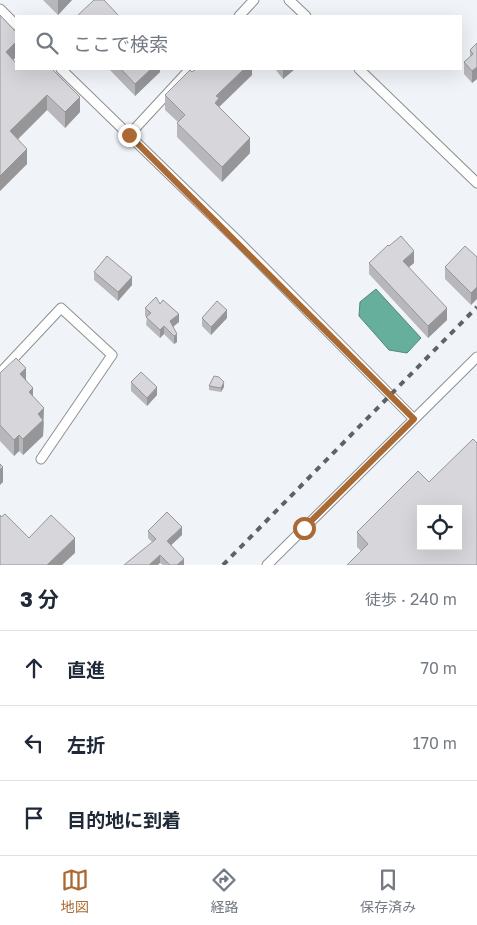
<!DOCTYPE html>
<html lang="ja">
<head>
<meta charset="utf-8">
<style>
  :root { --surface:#fff; --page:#f2f2f3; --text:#1f2937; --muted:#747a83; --line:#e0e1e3; --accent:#ab6a34 }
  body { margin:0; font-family:"Golos Text","Noto Sans JP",sans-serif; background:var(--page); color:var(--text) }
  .controls { position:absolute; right:15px; bottom:15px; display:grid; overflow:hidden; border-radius:0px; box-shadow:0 5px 20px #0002 }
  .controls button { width:45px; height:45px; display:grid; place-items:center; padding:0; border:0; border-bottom:1px solid var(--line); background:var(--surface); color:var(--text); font:25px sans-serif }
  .stop { position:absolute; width:15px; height:15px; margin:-11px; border:4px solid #ab6a34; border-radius:50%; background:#fff }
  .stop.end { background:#ab6a34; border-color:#fff; box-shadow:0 1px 5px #0008 }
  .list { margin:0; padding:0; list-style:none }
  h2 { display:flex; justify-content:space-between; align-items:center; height:65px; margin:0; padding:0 20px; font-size:21px }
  h2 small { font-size:16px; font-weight:400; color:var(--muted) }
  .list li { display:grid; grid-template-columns:32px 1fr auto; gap:15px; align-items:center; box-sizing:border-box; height:75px; padding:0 20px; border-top:1px solid var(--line) }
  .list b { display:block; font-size:19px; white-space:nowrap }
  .list em { font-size:16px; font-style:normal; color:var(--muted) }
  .icon { flex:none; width:28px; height:28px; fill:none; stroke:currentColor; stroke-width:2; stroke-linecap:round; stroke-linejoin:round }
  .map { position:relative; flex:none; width:477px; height:565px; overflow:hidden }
  .search { position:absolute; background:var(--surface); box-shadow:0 5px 20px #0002; left:15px; right:15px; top:15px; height:55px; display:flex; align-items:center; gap:12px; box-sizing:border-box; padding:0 18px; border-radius:0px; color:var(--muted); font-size:19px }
  .sheet { height:290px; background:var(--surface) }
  nav { display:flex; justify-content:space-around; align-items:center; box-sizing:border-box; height:70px; border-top:1px solid var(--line); background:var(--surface); font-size:14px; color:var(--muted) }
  nav a { display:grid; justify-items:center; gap:2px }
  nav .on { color:var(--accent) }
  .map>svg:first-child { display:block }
</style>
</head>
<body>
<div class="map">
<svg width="477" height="565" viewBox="0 0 477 565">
  <rect width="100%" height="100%" fill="#f0f4f8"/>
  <path fill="#66af9c" stroke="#53867a" d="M 376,289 L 421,338 L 407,353 L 389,350 L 359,316 L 360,302 Z"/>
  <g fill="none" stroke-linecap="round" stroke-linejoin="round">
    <defs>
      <path id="lane" d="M 289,0 L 306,16
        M 0,9 L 16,25
        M 239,16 L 254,0
        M 61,69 L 239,242 L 414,419
        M 359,69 L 477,183
        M 129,135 L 190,69
        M 0,373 L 61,308 L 112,355 L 41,459
        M 267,565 L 477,357"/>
    </defs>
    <use href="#lane" stroke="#8d9093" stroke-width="11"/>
    <use href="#lane" stroke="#fff" stroke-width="9"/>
    <path stroke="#5f6264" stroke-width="4" stroke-dasharray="6 6" stroke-linecap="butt" d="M 223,565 L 477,307"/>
  </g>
  <path fill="#b8b8bc" d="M 43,0 L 72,0 L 58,15 Z
    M 477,43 L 477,79 L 472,83 L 464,74 L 464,62 L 470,57 L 470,50 Z
    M 13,60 L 16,69 L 80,112 L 65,128 L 47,110 L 18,139 L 27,164 L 0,191 Z
    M 109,69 L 160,69 L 160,72 L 135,96 Z
    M 252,69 L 252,75 L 219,107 L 250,153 L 222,182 L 177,137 L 177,123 L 178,122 L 165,110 L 165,95 L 192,72 Z
    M 275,69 L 295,69 L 283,79 Z
    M 389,246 L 414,263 L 409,267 L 447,320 L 428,338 L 369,274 L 369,263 Z
    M 477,257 L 471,305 L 445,279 L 445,267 Z
    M 94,272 L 132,285 L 118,301 L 94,280 Z
    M 160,304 L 179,322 L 173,327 L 177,342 L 174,344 L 164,334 L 160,338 L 146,325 L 147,317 L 145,316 L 145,308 Z
    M 202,318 L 227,318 L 211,335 L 202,326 Z
    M 0,373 L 26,380 L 44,423 L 43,436 L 23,455 L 19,451 L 14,456 L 0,441 Z
    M 131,382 L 157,395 L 147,406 L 131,391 Z
    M 209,386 L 224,387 L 221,392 L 209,390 Z
    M 429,482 L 361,551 L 357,547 L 357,532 Z
    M 148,531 L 182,535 L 171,545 L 184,565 L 163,565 L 160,563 L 152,542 L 148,538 Z"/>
  <path fill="#969699" d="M 58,0 L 72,0 L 58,15 Z
    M 16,42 L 16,57 L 6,68 L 6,52 Z
    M 477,67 L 477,79 L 472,83 L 472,71 Z
    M 151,69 L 160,69 L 160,72 L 135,96 L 135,84 Z
    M 244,69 L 252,69 L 252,75 L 219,107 L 215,103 L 216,96 Z
    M 285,69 L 295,69 L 283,79 L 283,70 Z
    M 47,95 L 47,110 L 10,147 L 10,131 Z
    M 80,97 L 80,112 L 65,128 L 65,112 Z
    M 250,138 L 250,153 L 222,182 L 222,167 Z
    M 27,149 L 27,164 L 0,191 L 0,176 Z
    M 414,251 L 414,263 L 403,272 L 403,261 Z
    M 132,277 L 132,285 L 118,301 L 118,292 Z
    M 477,287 L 477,299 L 471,305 L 471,293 Z
    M 447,308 L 447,320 L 428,338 L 428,326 Z
    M 227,310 L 227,318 L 211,335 L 211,327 Z
    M 179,314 L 179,322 L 170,329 L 170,321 Z
    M 164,326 L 164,334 L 160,338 L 160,330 Z
    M 177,334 L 177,342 L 174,344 L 174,336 Z
    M 26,368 L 26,384 L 20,374 Z
    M 224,382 L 224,387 L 221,392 L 221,388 Z
    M 157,387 L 157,395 L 147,406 L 147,398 Z
    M 33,388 L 33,403 L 29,392 Z
    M 44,408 L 43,436 L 23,455 L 23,439 L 38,414 Z
    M 19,435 L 19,451 L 14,456 L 14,440 Z
    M 3,467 L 3,482 L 0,485 L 0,470 Z
    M 182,527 L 182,535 L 167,549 L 167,541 Z
    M 75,538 L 75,553 L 62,565 L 47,565 Z
    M 160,555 L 160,563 L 158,565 L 149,565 Z
    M 184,559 L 184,565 L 177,565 Z"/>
  <path fill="#d6d6db" stroke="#969699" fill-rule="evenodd" d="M 94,0 L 104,0 L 119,16 L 77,16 Z
    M 0,15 L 16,32 L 16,42 L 6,52 L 16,63 L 16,69 L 52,69 L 80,97 L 65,112 L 47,95 L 10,131 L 27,149 L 0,176 Z
    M 477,43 L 477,67 L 472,71 L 464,62 L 473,54 L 470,50 Z
    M 121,69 L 151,69 L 135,84 Z
    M 196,69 L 244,69 L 216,96 L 219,98 L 215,103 L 250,138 L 222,167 L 177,123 L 185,115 L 165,95 L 190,70 L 192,72 Z
    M 401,236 L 414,251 L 403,261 L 447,308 L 428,326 L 369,263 L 388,245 L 389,246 Z
    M 465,246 L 477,257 L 477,287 L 471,293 L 445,267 Z
    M 107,256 L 132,277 L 118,292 L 94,272 Z
    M 156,297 L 160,304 L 163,300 L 179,314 L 170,321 L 177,334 L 174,336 L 164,326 L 160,330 L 146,317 L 151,313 L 145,308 Z
    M 217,301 L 227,310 L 211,327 L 202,318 Z
    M 16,358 L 26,368 L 20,374 L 33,388 L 29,392 L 44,408 L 38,414 L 43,420 L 23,439 L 19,435 L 14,440 L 0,425 L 0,373 Z
    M 141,372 L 157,387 L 147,398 L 131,382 Z
    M 214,376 L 219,377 L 224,382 L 221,388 L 209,386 Z
    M 473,439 L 477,443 L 477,565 L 347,565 L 368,544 L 357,532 L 418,471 L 429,482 ZM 421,509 L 458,509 L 458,546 L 421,546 Z
    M 0,464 L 3,467 L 0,470 Z
    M 167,512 L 182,527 L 167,541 L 184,559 L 177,565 L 170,565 L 160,555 L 149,565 L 124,565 L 156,539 L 148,531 Z
    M 5,514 L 29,538 L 51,515 L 75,538 L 47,565 L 0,565 L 0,515 L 1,517 Z"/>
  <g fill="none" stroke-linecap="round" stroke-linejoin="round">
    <path stroke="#ab6a34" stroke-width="6" d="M 129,135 L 414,419 L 304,528"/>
  </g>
</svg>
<div class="controls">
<button><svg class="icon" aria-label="locate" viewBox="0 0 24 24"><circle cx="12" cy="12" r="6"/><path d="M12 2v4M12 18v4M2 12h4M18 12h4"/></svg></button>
</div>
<div class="stop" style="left:304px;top:528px"></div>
<div class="stop end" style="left:129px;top:135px"></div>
<div class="search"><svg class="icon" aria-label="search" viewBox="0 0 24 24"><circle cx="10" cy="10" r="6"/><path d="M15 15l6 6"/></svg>ここで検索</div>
</div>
<section class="sheet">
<h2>3 分<small>徒歩 · 240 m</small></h2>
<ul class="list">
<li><svg class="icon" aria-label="ahead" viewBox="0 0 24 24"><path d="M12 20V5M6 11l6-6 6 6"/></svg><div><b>直進</b></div><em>70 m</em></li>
<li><svg class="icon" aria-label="left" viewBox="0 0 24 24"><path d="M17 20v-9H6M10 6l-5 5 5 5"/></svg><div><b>左折</b></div><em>170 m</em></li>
<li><svg class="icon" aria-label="arrive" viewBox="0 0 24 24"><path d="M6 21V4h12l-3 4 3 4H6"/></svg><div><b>目的地に到着</b></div></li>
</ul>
</section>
<nav>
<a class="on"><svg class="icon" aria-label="map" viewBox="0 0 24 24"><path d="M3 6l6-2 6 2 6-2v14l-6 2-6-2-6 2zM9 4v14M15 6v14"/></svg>地図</a>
<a><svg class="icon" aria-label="directions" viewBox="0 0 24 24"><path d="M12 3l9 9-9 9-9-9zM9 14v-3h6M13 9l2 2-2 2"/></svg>経路</a>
<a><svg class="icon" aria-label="saved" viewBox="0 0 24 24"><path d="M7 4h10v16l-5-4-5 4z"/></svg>保存済み</a>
</nav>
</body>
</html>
